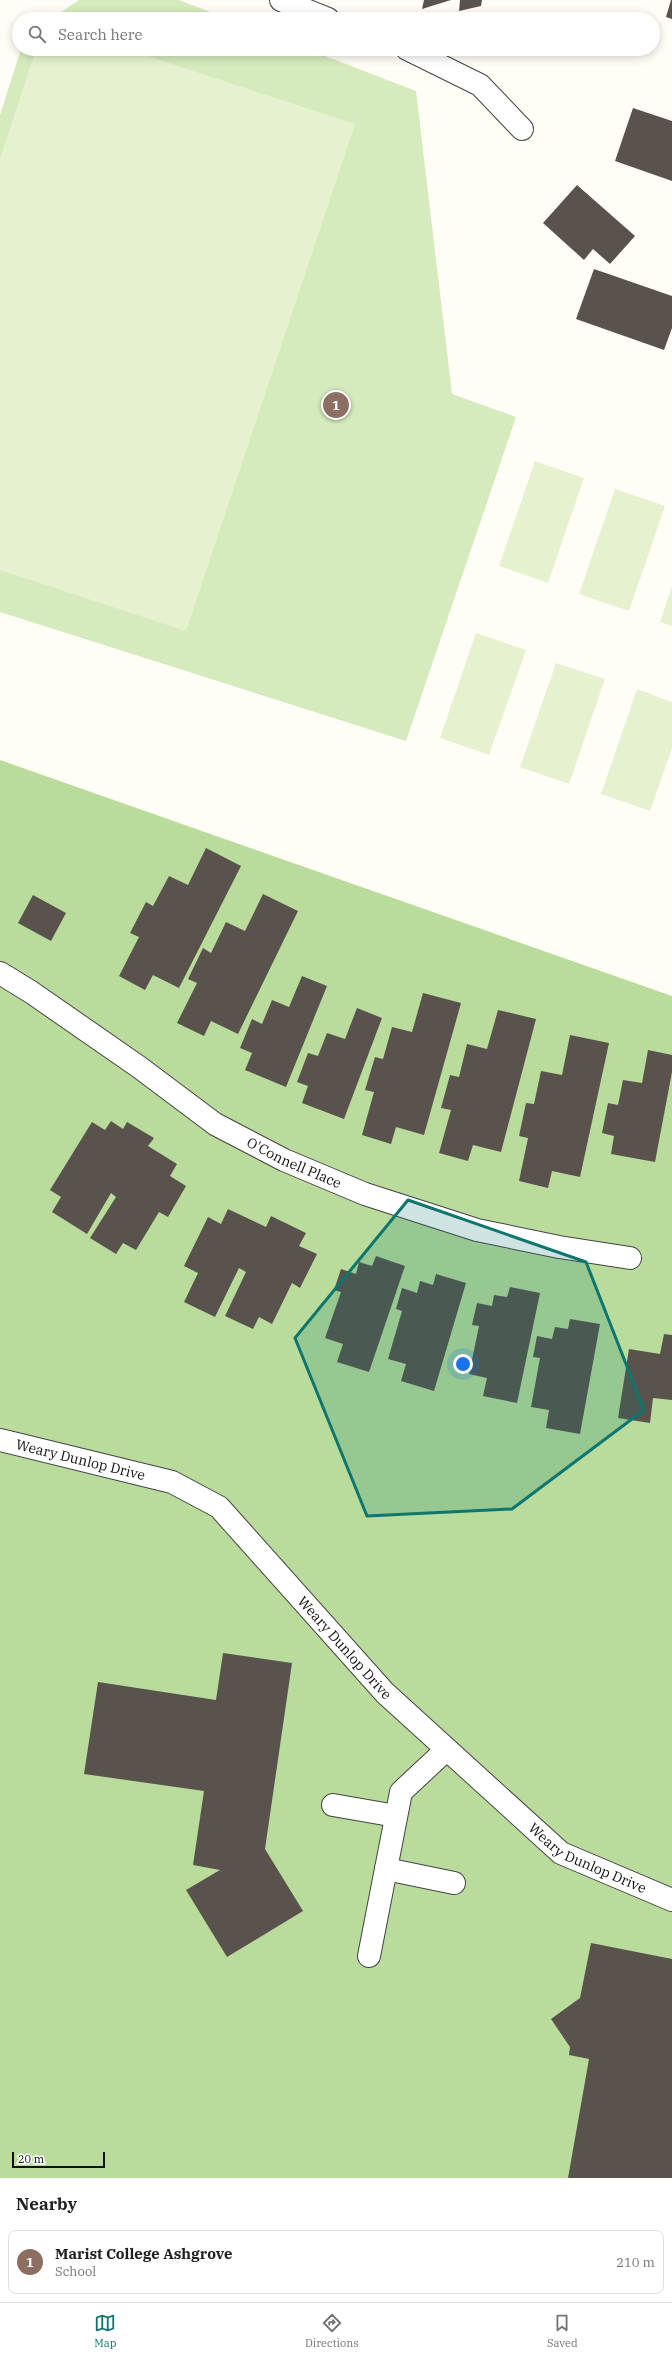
<!DOCTYPE html>
<html lang="en">
<head>
<meta charset="utf-8">
<style>
  :root { --surface:#fff; --page:#f6f6f6; --text:#202124; --muted:#757577; --line:#e0e0e0; --accent:#0f766e }
  body { margin:0; font-family:"IBM Plex Serif",serif; background:var(--page); color:var(--text) }
  .scale { position:absolute; left:12px; bottom:10px; width:93px; box-sizing:border-box; padding-left:4px; border:2px solid #111; border-top:0; font-size:11px; line-height:14px; white-space:nowrap; color:#111; -webkit-text-stroke:3px #fff; paint-order:stroke }
  .you { position:absolute; left:463px; top:1364px; width:14px; height:14px; margin:-10px; border:3px solid #fff; border-radius:50%; background:#1a73e8; box-shadow:0 0 0 6px #1a73e833 }
  .badge { display:grid; place-items:center; width:26px; height:26px; border-radius:50%; background:var(--accent); color:#fff; font-size:13px; font-weight:700 }
  .pin { position:absolute; translate:-50% -50%; border:2px solid #fff; box-shadow:0 1px 4px #0006 }
  .list { margin:0; padding:0; list-style:none }
  h2 { display:flex; justify-content:space-between; align-items:center; height:52px; margin:0; padding:0 16px; font-size:17px }
  h2 small { font-size:13px; font-weight:400; color:var(--muted) }
  .list li { display:grid; grid-template-columns:26px 1fr auto; gap:12px; align-items:center; box-sizing:border-box; height:64px; margin:0 8px 8px; padding:0 8px; border:1px solid var(--line); border-radius:8px }
  .list b { display:block; font-size:15px; white-space:nowrap }
  .list p { margin:0; font-size:13px; white-space:nowrap; color:var(--muted) }
  .list em { font-size:13px; font-style:normal; color:var(--muted) }
  .icon { flex:none; width:22px; height:22px; fill:none; stroke:currentColor; stroke-width:2; stroke-linecap:round; stroke-linejoin:round }
  .map { position:relative; flex:none; width:672px; height:2178px; overflow:hidden }
  .search { position:absolute; background:var(--surface); box-shadow:0 2px 10px #0003; left:12px; right:12px; top:12px; height:44px; display:flex; align-items:center; gap:10px; box-sizing:border-box; padding:0 14px; border-radius:22px; color:var(--muted); font-size:15px }
  .sheet { height:124px; background:var(--surface) }
  nav { display:flex; justify-content:space-around; align-items:center; box-sizing:border-box; height:56px; border-top:1px solid var(--line); background:var(--surface); font-size:11px; color:var(--muted) }
  nav a { display:grid; justify-items:center; gap:2px }
  nav .on { color:var(--accent) }
  .map>svg:first-child { display:block }
</style>
</head>
<body>
<div class="map">
<svg width="672" height="2178" viewBox="0 0 672 2178">
  <rect width="100%" height="100%" fill="#fffdf5"/>
  <path fill="#d5ebbd" d="M 79,0 L 179,0 L 229,19 L 51,19 Z
    M 21,49 L 307,49 L 416,91 L 452,394 L 516,417 L 406,741 L 0,612 L 0,115 Z"/>
  <path fill="#b9dc9c" d="M 0,760 L 672,996 L 672,2178 L 0,2178 Z"/>
  <path fill="#e6f2cf" d="M 36,49 L 126,49 L 355,124 L 186,631 L 0,570 L 0,159 Z
    M 535,461 L 584,478 L 548,583 L 499,566 Z
    M 615,489 L 665,506 L 629,611 L 579,594 Z
    M 672,586 L 672,626 L 660,622 Z
    M 476,633 L 526,650 L 489,755 L 440,738 Z
    M 556,663 L 605,679 L 569,784 L 520,767 Z
    M 637,689 L 672,702 L 672,748 L 650,811 L 601,794 Z"/>
  <path fill="#5a524d" d="M 424,0 L 451,0 L 422,9 Z
    M 460,0 L 482,0 L 481,6 L 459,11 Z
    M 671,0 L 672,0 L 672,19 L 666,17 Z
    M 633,108 L 672,121 L 672,181 L 615,161 Z
    M 577,185 L 635,236 L 610,264 L 593,249 L 584,260 L 543,223 Z
    M 594,269 L 672,296 L 672,328 L 664,350 L 576,319 Z
    M 206,848 L 241,866 L 179,988 L 153,975 L 145,990 L 119,976 L 139,937 L 130,933 L 146,902 L 153,906 L 169,876 L 188,885 Z
    M 263,894 L 298,911 L 238,1034 L 211,1021 L 204,1036 L 177,1023 L 197,983 L 188,979 L 203,948 L 211,953 L 226,922 L 245,931 Z
    M 33,895 L 66,913 L 51,941 L 18,923 Z
    M 302,976 L 327,986 L 286,1087 L 245,1070 L 252,1053 L 240,1048 L 252,1019 L 262,1024 L 272,1000 L 289,1007 Z
    M 423,993 L 461,1003 L 424,1135 L 396,1127 L 391,1144 L 362,1135 L 374,1092 L 365,1090 L 375,1057 L 383,1059 L 392,1027 L 412,1032 Z
    M 357,1008 L 382,1018 L 344,1119 L 302,1103 L 308,1086 L 297,1082 L 308,1053 L 318,1056 L 327,1033 L 345,1039 Z
    M 498,1010 L 536,1019 L 501,1152 L 473,1145 L 468,1161 L 439,1153 L 451,1110 L 441,1108 L 450,1075 L 459,1077 L 467,1044 L 487,1049 Z
    M 570,1035 L 609,1043 L 580,1177 L 552,1171 L 548,1188 L 519,1181 L 528,1138 L 519,1136 L 526,1103 L 534,1104 L 541,1071 L 562,1075 Z
    M 648,1050 L 672,1055 L 672,1072 L 655,1162 L 611,1154 L 614,1136 L 602,1133 L 608,1103 L 618,1105 L 623,1080 L 642,1083 Z
    M 111,1121 L 123,1129 L 127,1122 L 154,1138 L 148,1146 L 177,1164 L 170,1176 L 186,1186 L 168,1217 L 159,1212 L 136,1250 L 123,1243 L 116,1254 L 90,1238 L 116,1197 L 111,1193 L 87,1234 L 52,1212 L 61,1197 L 50,1190 L 92,1122 L 105,1130 Z
    M 228,1209 L 266,1227 L 271,1216 L 306,1233 L 299,1246 L 317,1254 L 300,1288 L 292,1283 L 272,1324 L 259,1317 L 253,1329 L 225,1316 L 246,1272 L 239,1268 L 215,1317 L 184,1302 L 198,1273 L 184,1266 L 208,1217 L 221,1224 Z
    M 376,1256 L 405,1266 L 369,1372 L 337,1362 L 343,1344 L 325,1338 L 341,1292 L 334,1290 L 341,1269 L 356,1274 L 359,1262 L 372,1266 Z
    M 436,1274 L 466,1283 L 434,1391 L 401,1381 L 406,1364 L 388,1359 L 402,1311 L 396,1309 L 402,1288 L 417,1293 L 420,1281 L 433,1285 Z
    M 510,1287 L 540,1293 L 517,1403 L 483,1396 L 487,1378 L 469,1374 L 479,1326 L 472,1325 L 477,1303 L 492,1306 L 494,1295 L 507,1297 Z
    M 570,1319 L 600,1324 L 580,1434 L 546,1428 L 549,1410 L 531,1407 L 540,1358 L 533,1357 L 537,1336 L 552,1339 L 555,1327 L 568,1329 Z
    M 664,1334 L 672,1335 L 672,1400 L 653,1398 L 650,1423 L 618,1418 L 629,1349 L 660,1354 Z
    M 223,1653 L 292,1663 L 265,1849 L 303,1911 L 227,1957 L 186,1890 L 220,1870 L 193,1865 L 204,1791 L 84,1774 L 98,1682 L 216,1700 Z
    M 591,1943 L 672,1959 L 672,2178 L 568,2178 L 589,2059 L 569,2055 L 570,2047 L 551,2019 L 580,1998 Z"/>
  <g fill="none" stroke-linecap="round" stroke-linejoin="round">
    <defs>
      <g id="minor">
        <path d="M 281,0 L 328,19"/>
        <path d="M 407,49 L 480,85 L 522,129"/>
        <path id="s1" d="M 0,973 L 31,992 L 139,1067 L 215,1124 L 284,1160 L 365,1194 L 477,1230 L 559,1247 L 630,1258"/>
        <path id="s2" d="M 0,1440 L 172,1482 L 219,1507 L 385,1693 L 561,1853 L 672,1900"/>
        <path d="M 333,1805 L 396,1816"/>
        <path d="M 386,1869 L 454,1883"/>
        <path d="M 369,1956 L 401,1792 L 446,1750"/>
      </g>
    </defs>
    <use href="#minor" stroke="#444" stroke-width="24"/>
    <use href="#minor" stroke="#fff" stroke-width="22"/>
  </g>
  <path fill="#0f766e" fill-opacity="0.2" stroke="#0f766e" stroke-width="3" stroke-linejoin="round" d="M 408,1200 L 586,1262 L 644,1410 L 512,1509 L 367,1516 L 295,1338 Z"/>
  <g text-anchor="middle" stroke-width="4" stroke-linejoin="round" paint-order="stroke">
    <g font-size="14" fill="#111" stroke="#fff">
      <text dy="5" stroke="none"><textPath href="#s1" startOffset="351">O'Connell Place</textPath></text>
      <text dy="5" stroke="none"><textPath href="#s2" startOffset="83">Weary Dunlop Drive</textPath></text>
      <text dy="5" stroke="none"><textPath href="#s2" startOffset="419">Weary Dunlop Drive</textPath></text>
      <text dy="5" stroke="none"><textPath href="#s2" startOffset="743">Weary Dunlop Drive</textPath></text>
    </g>
  </g>
</svg>
<div class="scale">20 m</div>
<div class="you"></div>
<div class="pin badge" style="left:336px;top:405px;background:#8d6e63">1</div>
<div class="search"><svg class="icon" aria-label="search" viewBox="0 0 24 24"><circle cx="10" cy="10" r="6"/><path d="M15 15l6 6"/></svg>Search here</div>
</div>
<section class="sheet">
<h2>Nearby<small></small></h2>
<ul class="list">
<li><span class="badge" style="background:#8d6e63">1</span><div><b>Marist College Ashgrove</b><p>School</p></div><em>210 m</em></li>
</ul>
</section>
<nav>
<a class="on"><svg class="icon" aria-label="map" viewBox="0 0 24 24"><path d="M3 6l6-2 6 2 6-2v14l-6 2-6-2-6 2zM9 4v14M15 6v14"/></svg>Map</a>
<a><svg class="icon" aria-label="directions" viewBox="0 0 24 24"><path d="M12 3l9 9-9 9-9-9zM9 14v-3h6M13 9l2 2-2 2"/></svg>Directions</a>
<a><svg class="icon" aria-label="saved" viewBox="0 0 24 24"><path d="M7 4h10v16l-5-4-5 4z"/></svg>Saved</a>
</nav>
</body>
</html>
